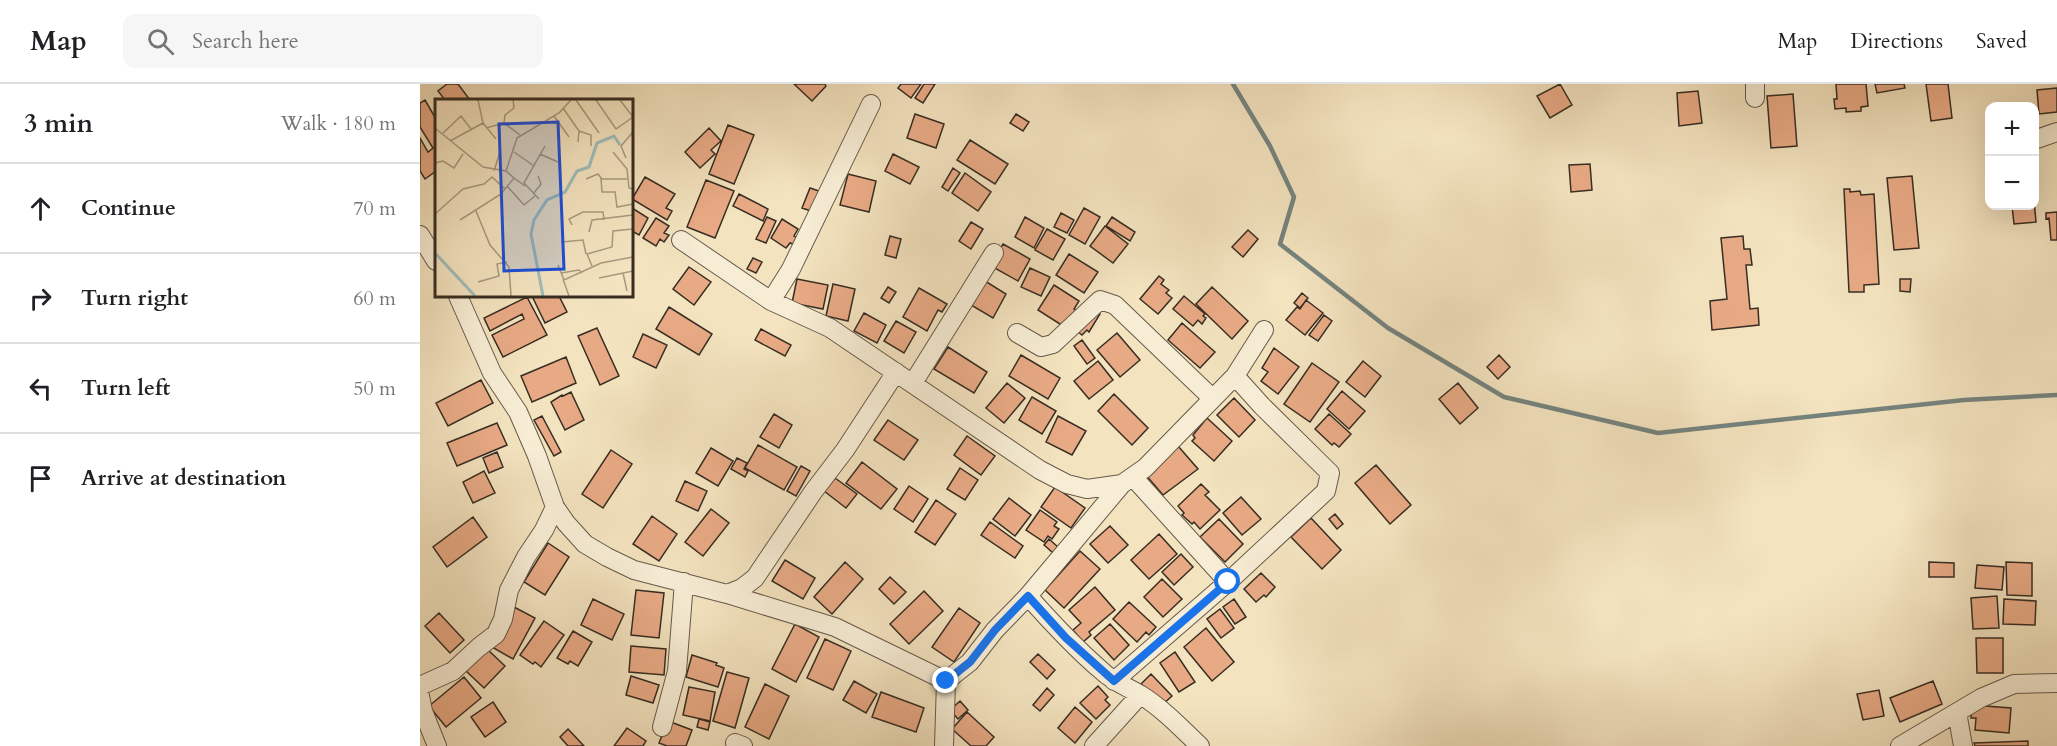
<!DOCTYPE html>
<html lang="en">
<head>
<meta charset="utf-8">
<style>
  :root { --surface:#fff; --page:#f6f6f6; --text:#202124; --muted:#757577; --line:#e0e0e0 }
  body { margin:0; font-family:Cardo,serif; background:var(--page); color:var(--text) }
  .controls { position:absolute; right:18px; top:18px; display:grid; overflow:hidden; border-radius:12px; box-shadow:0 6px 24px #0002 }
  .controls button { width:54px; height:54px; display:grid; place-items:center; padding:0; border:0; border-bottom:2px solid var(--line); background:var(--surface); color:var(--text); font:30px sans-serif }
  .stop { position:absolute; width:18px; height:18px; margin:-14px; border:4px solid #1a73e8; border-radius:50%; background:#fff }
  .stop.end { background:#1a73e8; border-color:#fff; box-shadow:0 2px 6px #0008 }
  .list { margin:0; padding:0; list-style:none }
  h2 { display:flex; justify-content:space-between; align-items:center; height:78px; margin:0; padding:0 24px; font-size:26px }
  h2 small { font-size:20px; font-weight:400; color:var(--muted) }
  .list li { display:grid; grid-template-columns:39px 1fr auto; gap:18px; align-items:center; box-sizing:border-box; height:90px; padding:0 24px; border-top:2px solid var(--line) }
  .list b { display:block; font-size:22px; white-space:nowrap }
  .list em { font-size:20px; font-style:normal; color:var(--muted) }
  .icon { flex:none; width:33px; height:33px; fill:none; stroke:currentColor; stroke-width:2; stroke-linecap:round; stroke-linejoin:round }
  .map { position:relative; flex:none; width:1637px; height:662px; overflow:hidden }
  header { display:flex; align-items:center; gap:36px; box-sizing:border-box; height:84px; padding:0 30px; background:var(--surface); border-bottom:2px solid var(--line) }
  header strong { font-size:28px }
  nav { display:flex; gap:33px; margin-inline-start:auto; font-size:21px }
  .search { width:420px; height:54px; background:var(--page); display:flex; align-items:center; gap:15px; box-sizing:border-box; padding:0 21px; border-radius:12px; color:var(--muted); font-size:22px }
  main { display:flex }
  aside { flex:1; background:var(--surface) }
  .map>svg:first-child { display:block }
</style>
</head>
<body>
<header>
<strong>Map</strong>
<div class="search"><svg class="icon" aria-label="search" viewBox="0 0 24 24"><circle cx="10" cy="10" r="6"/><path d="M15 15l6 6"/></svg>Search here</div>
<nav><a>Map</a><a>Directions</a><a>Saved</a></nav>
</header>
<main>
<aside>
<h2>3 min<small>Walk · 180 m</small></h2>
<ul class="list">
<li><svg class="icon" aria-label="ahead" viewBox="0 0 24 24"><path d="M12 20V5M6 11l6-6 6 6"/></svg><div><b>Continue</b></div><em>70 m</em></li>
<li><svg class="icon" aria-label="right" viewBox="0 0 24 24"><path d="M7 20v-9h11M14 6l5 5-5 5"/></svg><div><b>Turn right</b></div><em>60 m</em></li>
<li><svg class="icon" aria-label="left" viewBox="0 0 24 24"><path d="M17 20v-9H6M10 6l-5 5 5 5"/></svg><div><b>Turn left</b></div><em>50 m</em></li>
<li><svg class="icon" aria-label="arrive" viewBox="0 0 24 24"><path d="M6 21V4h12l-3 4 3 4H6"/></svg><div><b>Arrive at destination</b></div></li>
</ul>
</aside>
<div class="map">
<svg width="1637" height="662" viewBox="0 0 1637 662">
  <rect width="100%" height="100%" fill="#f3e3bf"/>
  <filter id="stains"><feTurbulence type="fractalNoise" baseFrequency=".00333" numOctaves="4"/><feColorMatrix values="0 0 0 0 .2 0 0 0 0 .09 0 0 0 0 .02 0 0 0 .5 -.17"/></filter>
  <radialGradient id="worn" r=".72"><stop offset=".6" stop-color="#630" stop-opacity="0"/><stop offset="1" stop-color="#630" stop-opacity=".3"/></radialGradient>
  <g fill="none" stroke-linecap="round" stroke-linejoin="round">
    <path stroke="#75837e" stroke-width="4.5" d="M 813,0 L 850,62 L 874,113 L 860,160 L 968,244 L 1084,313 L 1238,349 L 1544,316 L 1637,311"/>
  </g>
  <path fill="#e8aa85" stroke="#372d23" stroke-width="1.5" d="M 27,0 L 38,0 L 50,16 L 25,16 L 18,7 Z
    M 374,0 L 405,0 L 406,2 L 392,17 Z
    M 481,0 L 501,0 L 491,14 L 478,4 Z
    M 504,0 L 515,0 L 503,19 L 495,14 Z
    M 1140,0 L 1152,21 L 1130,34 L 1117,12 Z
    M 1416,0 L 1446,0 L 1448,22 L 1441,23 L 1441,27 L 1426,28 L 1426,24 L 1415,25 L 1414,15 L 1417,15 Z
    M 1455,0 L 1484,0 L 1485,4 L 1457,9 Z
    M 1506,0 L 1528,0 L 1532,34 L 1511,37 Z
    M 1637,4 L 1637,28 L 1619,30 L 1617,6 Z
    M 1278,7 L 1282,39 L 1259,42 L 1257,9 Z
    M 1373,10 L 1377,62 L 1351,64 L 1347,12 Z
    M 5,16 L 16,35 L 16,87 L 5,95 L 0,87 L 0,54 L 8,68 L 13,64 L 0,43 L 0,19 Z
    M 495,30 L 524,40 L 516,64 L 487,54 Z
    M 596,30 L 609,38 L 603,47 L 590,39 Z
    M 308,41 L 334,51 L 314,100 L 289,90 Z
    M 289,44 L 301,57 L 291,66 L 295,70 L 280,84 L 265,68 Z
    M 550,56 L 588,80 L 575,100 L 537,76 Z
    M 473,70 L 499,83 L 490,100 L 465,87 Z
    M 1170,80 L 1172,106 L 1151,108 L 1149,81 Z
    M 533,84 L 540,89 L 528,107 L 522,103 Z
    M 545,89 L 571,108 L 558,127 L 532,109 Z
    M 428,90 L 456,97 L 449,128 L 420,121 Z
    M 1492,92 L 1499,164 L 1474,166 L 1467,94 Z
    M 225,93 L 255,110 L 246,124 L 252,127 L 247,136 L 212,115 Z
    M 286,96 L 314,107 L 295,154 L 267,143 Z
    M 390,104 L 399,107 L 391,127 L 382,124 Z
    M 1424,105 L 1430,105 L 1430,108 L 1440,107 L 1441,111 L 1454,110 L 1459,200 L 1444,201 L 1444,208 L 1429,208 Z
    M 319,110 L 348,125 L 343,137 L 313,122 Z
    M 1614,116 L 1616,138 L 1594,140 L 1592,122 L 1614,122 Z
    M 212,124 L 228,134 L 219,151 L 212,147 Z
    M 664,124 L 680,133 L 665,160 L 649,151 Z
    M 1637,128 L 1637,156 L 1631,156 L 1629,134 L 1626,135 L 1626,129 Z
    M 641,129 L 654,136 L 647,149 L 634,143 Z
    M 347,133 L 356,137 L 346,159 L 336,155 Z
    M 605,133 L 624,144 L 614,164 L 595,153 Z
    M 692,133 L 715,148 L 710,157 L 686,142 Z
    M 236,134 L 249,142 L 244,149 L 249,151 L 244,158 L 240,155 L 236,162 L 223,154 Z
    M 362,135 L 378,145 L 374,152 L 377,154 L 373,160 L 370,159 L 366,164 L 351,154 Z
    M 551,138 L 563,145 L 551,165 L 539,157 Z
    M 685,142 L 708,160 L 693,179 L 670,162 Z
    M 627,145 L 645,155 L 633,176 L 615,166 Z
    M 828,146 L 838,155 L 823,173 L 812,163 Z
    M 470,152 L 481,155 L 476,174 L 465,171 Z
    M 1323,152 L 1324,165 L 1330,165 L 1332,181 L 1326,181 L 1330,225 L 1338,224 L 1339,241 L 1292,246 L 1290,217 L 1307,215 L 1301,154 Z
    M 583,160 L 610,175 L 598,197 L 571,182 Z
    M 649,170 L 678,188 L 664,209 L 636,191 Z
    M 333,174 L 342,178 L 336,189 L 327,185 Z
    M 269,183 L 291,198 L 274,221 L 253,205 Z
    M 610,184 L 630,193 L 621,212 L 601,203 Z
    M 739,192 L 744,196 L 741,200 L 749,206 L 746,209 L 752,214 L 738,230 L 720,215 Z
    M 377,195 L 408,201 L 403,225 L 372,219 Z
    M 1480,195 L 1491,195 L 1490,208 L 1480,207 Z
    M 565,197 L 586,210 L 573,234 L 551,221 Z
    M 413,200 L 435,205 L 428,237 L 406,232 Z
    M 634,201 L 659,217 L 654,225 L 659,228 L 643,242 L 618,226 Z
    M 468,203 L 476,208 L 469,219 L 461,214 Z
    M 792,203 L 828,237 L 812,255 L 776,220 Z
    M 499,204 L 527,220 L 522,228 L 518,226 L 507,247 L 483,233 Z
    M 882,209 L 888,214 L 880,224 L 874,219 Z
    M 112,212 L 139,212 L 147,228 L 125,239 Z
    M 764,212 L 785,230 L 783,232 L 786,234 L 782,240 L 778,236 L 773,242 L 753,225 Z
    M 107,213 L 127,251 L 83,273 L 72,251 L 104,235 L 102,230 L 70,247 L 64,234 Z
    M 886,216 L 903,229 L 885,251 L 866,236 L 877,223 L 880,225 Z
    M 249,223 L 292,250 L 279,271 L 236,245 Z
    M 675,226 L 680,230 L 669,248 L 667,246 L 662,251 L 657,247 Z
    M 444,229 L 466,241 L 457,259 L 434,247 Z
    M 904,231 L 912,237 L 898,257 L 889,251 Z
    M 476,237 L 496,248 L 484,269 L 464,257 Z
    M 762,239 L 795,268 L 780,284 L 748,256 Z
    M 177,244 L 199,292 L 180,301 L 158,252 Z
    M 341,245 L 371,261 L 365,272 L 335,256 Z
    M 697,249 L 720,276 L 700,293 L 677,266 Z
    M 223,250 L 247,261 L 236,284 L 213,273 Z
    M 662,256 L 675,274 L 667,280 L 654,262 Z
    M 528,263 L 567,288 L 554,309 L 514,285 Z
    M 854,264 L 879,283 L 858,310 L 841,297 L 848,288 L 842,284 Z
    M 601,271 L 640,294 L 628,315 L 589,292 Z
    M 1079,271 L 1090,283 L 1078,295 L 1067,283 Z
    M 146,273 L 156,299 L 112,318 L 101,292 Z
    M 678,277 L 693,296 L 669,315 L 654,297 Z
    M 943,277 L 961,292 L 945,313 L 926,298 Z
    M 892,279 L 919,298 L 890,338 L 864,320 Z
    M 61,296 L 73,319 L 28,342 L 16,319 Z
    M 587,299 L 605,314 L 584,339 L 566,324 Z
    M 1038,299 L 1058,324 L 1040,340 L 1019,315 Z
    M 922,307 L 945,327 L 929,345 L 907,325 Z
    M 151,308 L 164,336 L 145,346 L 131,318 L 142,311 L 143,312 Z
    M 694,310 L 728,344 L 712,361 L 678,327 Z
    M 612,313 L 636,327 L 622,350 L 599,336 Z
    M 814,314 L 835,336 L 819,353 L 797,331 Z
    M 354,330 L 372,341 L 359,364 L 340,353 Z
    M 909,330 L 931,350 L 919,363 L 914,359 L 912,361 L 895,345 Z
    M 122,332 L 141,368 L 134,372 L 114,336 Z
    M 638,332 L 666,347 L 652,371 L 626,358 Z
    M 787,334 L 812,357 L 794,377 L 772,357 L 775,354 L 773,351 Z
    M 468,336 L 498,356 L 484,376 L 454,356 Z
    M 77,339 L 87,361 L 37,382 L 27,359 Z
    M 547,352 L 575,372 L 561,391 L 534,371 Z
    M 338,361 L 377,383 L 364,406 L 325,384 Z
    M 758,362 L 778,385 L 743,411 L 725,390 Z
    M 291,364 L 313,377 L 298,402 L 276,389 Z
    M 191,366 L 212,380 L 183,424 L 162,410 Z
    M 77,368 L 83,383 L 69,389 L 63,374 Z
    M 317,374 L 327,379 L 324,385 L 328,387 L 325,393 L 311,385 Z
    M 442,378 L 477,405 L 461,425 L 426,399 Z
    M 956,381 L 991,421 L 970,440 L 935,399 Z
    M 381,382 L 390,387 L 376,412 L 367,407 Z
    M 540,384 L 558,396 L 545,416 L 527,405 Z
    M 64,387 L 75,409 L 53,419 L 43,398 Z
    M 415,394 L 437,410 L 426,424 L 404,407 Z
    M 265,397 L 287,407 L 278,427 L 256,417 Z
    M 781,400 L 789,408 L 785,411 L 800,426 L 780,445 L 774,438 L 772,440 L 762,431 L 764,429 L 758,422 Z
    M 489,402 L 508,415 L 493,438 L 474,425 Z
    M 635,403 L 665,424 L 651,444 L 621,423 Z
    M 821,413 L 841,435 L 822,451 L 803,429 Z
    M 589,414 L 611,431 L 595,452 L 573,435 Z
    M 516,416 L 536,430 L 515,461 L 495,448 Z
    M 291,425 L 309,439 L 283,472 L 265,458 Z
    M 620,426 L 637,438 L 634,442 L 639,445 L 632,455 L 628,452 L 624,458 L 606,446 Z
    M 915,430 L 923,440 L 917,445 L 909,435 Z
    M 232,432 L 257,450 L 239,477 L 213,460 Z
    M 53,433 L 67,453 L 27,483 L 13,463 Z
    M 891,434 L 921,466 L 902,485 L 871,453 Z
    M 799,435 L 823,460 L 805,478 L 780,453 Z
    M 570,438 L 603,462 L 595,474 L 561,451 Z
    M 690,442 L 708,461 L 688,479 L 670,460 Z
    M 739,450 L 757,470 L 729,495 L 711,476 Z
    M 629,455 L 638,463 L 633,469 L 624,461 Z
    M 128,459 L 149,473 L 125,511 L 104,498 Z
    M 660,467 L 680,485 L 644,524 L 625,506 Z
    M 761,470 L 773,483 L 754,501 L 742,488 Z
    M 365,476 L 395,494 L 383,515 L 352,497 Z
    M 425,478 L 443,495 L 412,530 L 394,513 Z
    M 1509,478 L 1534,479 L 1534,493 L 1509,493 Z
    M 1586,478 L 1612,479 L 1612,512 L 1587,511 Z
    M 1557,481 L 1584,483 L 1582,506 L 1555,504 Z
    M 841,489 L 855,503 L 846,513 L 844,511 L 836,518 L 824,505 Z
    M 470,493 L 486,508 L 474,520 L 459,505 Z
    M 742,495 L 762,515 L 743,533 L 724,513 Z
    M 675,503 L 695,526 L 669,548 L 671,551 L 663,558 L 653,546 L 661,539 L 649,526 Z
    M 216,506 L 244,509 L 239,554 L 211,551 Z
    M 504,507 L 523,527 L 489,560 L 470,540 Z
    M 1577,512 L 1579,544 L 1553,545 L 1551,514 Z
    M 173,515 L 204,530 L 192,556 L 161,541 Z
    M 814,515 L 826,533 L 815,540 L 803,523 Z
    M 1584,515 L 1616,517 L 1615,541 L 1583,540 Z
    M 709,518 L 736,543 L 729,551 L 726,548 L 717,558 L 693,535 Z
    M 94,523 L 115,534 L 93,575 L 72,563 Z
    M 539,524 L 560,539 L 534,578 L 512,563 Z
    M 800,525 L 814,544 L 801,554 L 787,535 Z
    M 19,529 L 44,556 L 30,569 L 5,542 Z
    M 124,537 L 144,551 L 121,583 L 115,578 L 113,580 L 100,571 Z
    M 375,540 L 399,553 L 376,598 L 352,585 Z
    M 690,540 L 709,561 L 694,576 L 674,554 Z
    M 786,544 L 814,578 L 792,597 L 764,563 Z
    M 153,547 L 172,558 L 158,582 L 150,577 L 148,580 L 137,574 Z
    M 1556,554 L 1583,554 L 1583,589 L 1557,589 Z
    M 405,555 L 431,567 L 413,606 L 387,594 Z
    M 211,562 L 246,565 L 244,591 L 209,588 Z
    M 67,565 L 85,582 L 64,604 L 46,587 Z
    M 755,568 L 775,598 L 759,608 L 740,579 Z
    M 618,570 L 635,586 L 627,595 L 610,578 Z
    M 272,571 L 297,579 L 296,581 L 304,584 L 298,603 L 266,593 Z
    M 307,588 L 329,594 L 315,644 L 293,637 Z
    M 731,590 L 752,612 L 741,622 L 721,600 Z
    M 211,592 L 239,601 L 233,619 L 206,611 Z
    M 44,593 L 61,614 L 26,643 L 9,622 Z
    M 434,597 L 457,610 L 446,629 L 423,616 Z
    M 1513,597 L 1522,620 L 1480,638 L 1470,614 Z
    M 345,600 L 369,612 L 349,655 L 325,643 Z
    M 678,602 L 688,613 L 685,616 L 690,621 L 676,635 L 660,619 Z
    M 269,603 L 295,608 L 290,637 L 263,631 Z
    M 627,604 L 634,611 L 620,627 L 613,621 Z
    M 1459,606 L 1464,632 L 1443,636 L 1437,610 Z
    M 461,608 L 504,624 L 496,648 L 452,633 Z
    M 540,617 L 548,626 L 538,635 L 530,626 Z
    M 73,618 L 86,638 L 65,653 L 51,633 Z
    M 1552,621 L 1591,624 L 1589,649 L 1555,646 L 1556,634 L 1551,634 Z
    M 655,623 L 672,638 L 655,659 L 638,644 Z
    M 547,628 L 574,653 L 566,662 L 551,662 L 532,645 Z
    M 279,635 L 290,638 L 288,646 L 277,643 Z
    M 248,637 L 272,646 L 266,662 L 247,662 L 239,659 Z
    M 207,644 L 226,657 L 223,662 L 194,662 Z
    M 148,645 L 164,662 L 148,662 L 140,653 Z
    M 1608,657 L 1608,662 L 1555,662 L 1554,659 Z"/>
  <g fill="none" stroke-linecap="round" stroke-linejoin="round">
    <defs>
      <path id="minor" d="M 1335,0 L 1335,14
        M 1614,56 L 1637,48
        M 0,151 L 16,177
        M 261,156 L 351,217 L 410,244 L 620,386 L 647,400 L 667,405 L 702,400 L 725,384 L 815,292 L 844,246
        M 38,212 L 72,289 L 98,328 L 117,372 L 135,423 L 146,439 L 165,460 L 187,473 L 214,486 L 307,510 L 415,543 L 526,597
        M 351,217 L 371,185 L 451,20
        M 597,249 L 621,263 L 633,260 L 680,216 L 695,221 L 792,314
        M 493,299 L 574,169
        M 713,393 L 808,498
        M 702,400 L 608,512 C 631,538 655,564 682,587 C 693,598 708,603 721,611 C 743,625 761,644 780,662
        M 307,510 L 322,504 L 335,494 L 393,408 L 425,366 L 476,288
        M 526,597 L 550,578 L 575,546 L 608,512
        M 694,597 L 808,498 L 906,407 L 910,389 L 842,322 L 815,292
        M 0,602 L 33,587 L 59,563 L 76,550 L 83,535 L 89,506 L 106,473 L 124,446 L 135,423
        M 0,612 L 3,627 L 17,662
        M 1537,628 L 1543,662
        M 242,643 L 257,587 L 264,498
        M 315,659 L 323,662
        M 524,662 L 526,597
        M 674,662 L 720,611
        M 1480,662 L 1561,614 L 1594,600 L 1637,599"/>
    </defs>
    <use href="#minor" stroke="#665a4a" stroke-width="20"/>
    <use href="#minor" stroke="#f7edd5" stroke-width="18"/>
  </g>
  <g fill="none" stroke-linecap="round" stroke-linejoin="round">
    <path stroke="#1a73e8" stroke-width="8" d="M 526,597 L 550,578 L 575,546 L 608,512 L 646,554 L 694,597 L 808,498"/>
  </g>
  <g transform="translate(15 15)">
    <rect width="198" height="198" fill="#f3e3bf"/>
    <path fill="none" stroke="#9ebcbb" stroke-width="3" d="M 0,154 L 40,197M 108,197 L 96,135 L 99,121 L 112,101 L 130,93 L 142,72 L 154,68 L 162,44 L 179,37 L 185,46"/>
    <path fill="none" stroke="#a89a81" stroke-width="1.5" d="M 78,1 L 79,9 L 70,16 L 69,24 L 85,36M 141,1 L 164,34M 161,1 L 181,30 L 198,18M 185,1 L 198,18M 128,9 L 144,32 L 143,43M 119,17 L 134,38M 48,24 L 61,40M 0,29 L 48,68 L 71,72 L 79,79M 51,29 L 69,24M 144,32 L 156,36 L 156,47M 8,34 L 26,17 L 36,30M 15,42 L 48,24 L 43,1M 79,53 L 99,67M 178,53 L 192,70 L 194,89 L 198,90M 105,55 L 123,63M 191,59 L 186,47 L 198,33M 0,64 L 8,62 L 19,69 L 28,55M 59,72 L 65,53M 71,72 L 82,39 L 124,14 L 136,1M 166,79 L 167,93 L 180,93 L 182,108 L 198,105M 151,80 L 163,75 L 167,80 L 192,80M 72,87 L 89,106 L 100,97M 98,95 L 106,85 L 103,77M 104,100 L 89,84 L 110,47M 41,112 L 55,146 L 74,168 L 76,197M 0,115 L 28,90 L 49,85 L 57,78 L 70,90M 25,121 L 66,95 L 79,79 L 90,87M 137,126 L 134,120 L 148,113 L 168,113 L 169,121M 154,133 L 157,121 L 198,116M 126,143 L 148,141 L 151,155M 123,166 L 129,181 L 166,164 L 198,158M 157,167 L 152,155 L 177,148 L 178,132 L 198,130M 126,174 L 144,171 L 147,174M 188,174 L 192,192M 164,179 L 198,172M 128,180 L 134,197M 43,183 L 64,177 L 62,165 L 72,163"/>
    <path fill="#1d4ed8" fill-opacity="0.15" stroke="#1d4ed8" stroke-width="3" d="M 123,23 L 129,170 L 69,172 L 64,25 Z"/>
    <rect width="198" height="198" fill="none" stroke="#372d23" stroke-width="3"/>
  </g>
  <rect width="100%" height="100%" filter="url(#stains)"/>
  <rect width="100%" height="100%" fill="url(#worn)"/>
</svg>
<div class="controls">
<button>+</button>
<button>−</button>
</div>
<div class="stop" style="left:808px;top:498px"></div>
<div class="stop end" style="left:526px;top:597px"></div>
</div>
</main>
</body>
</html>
